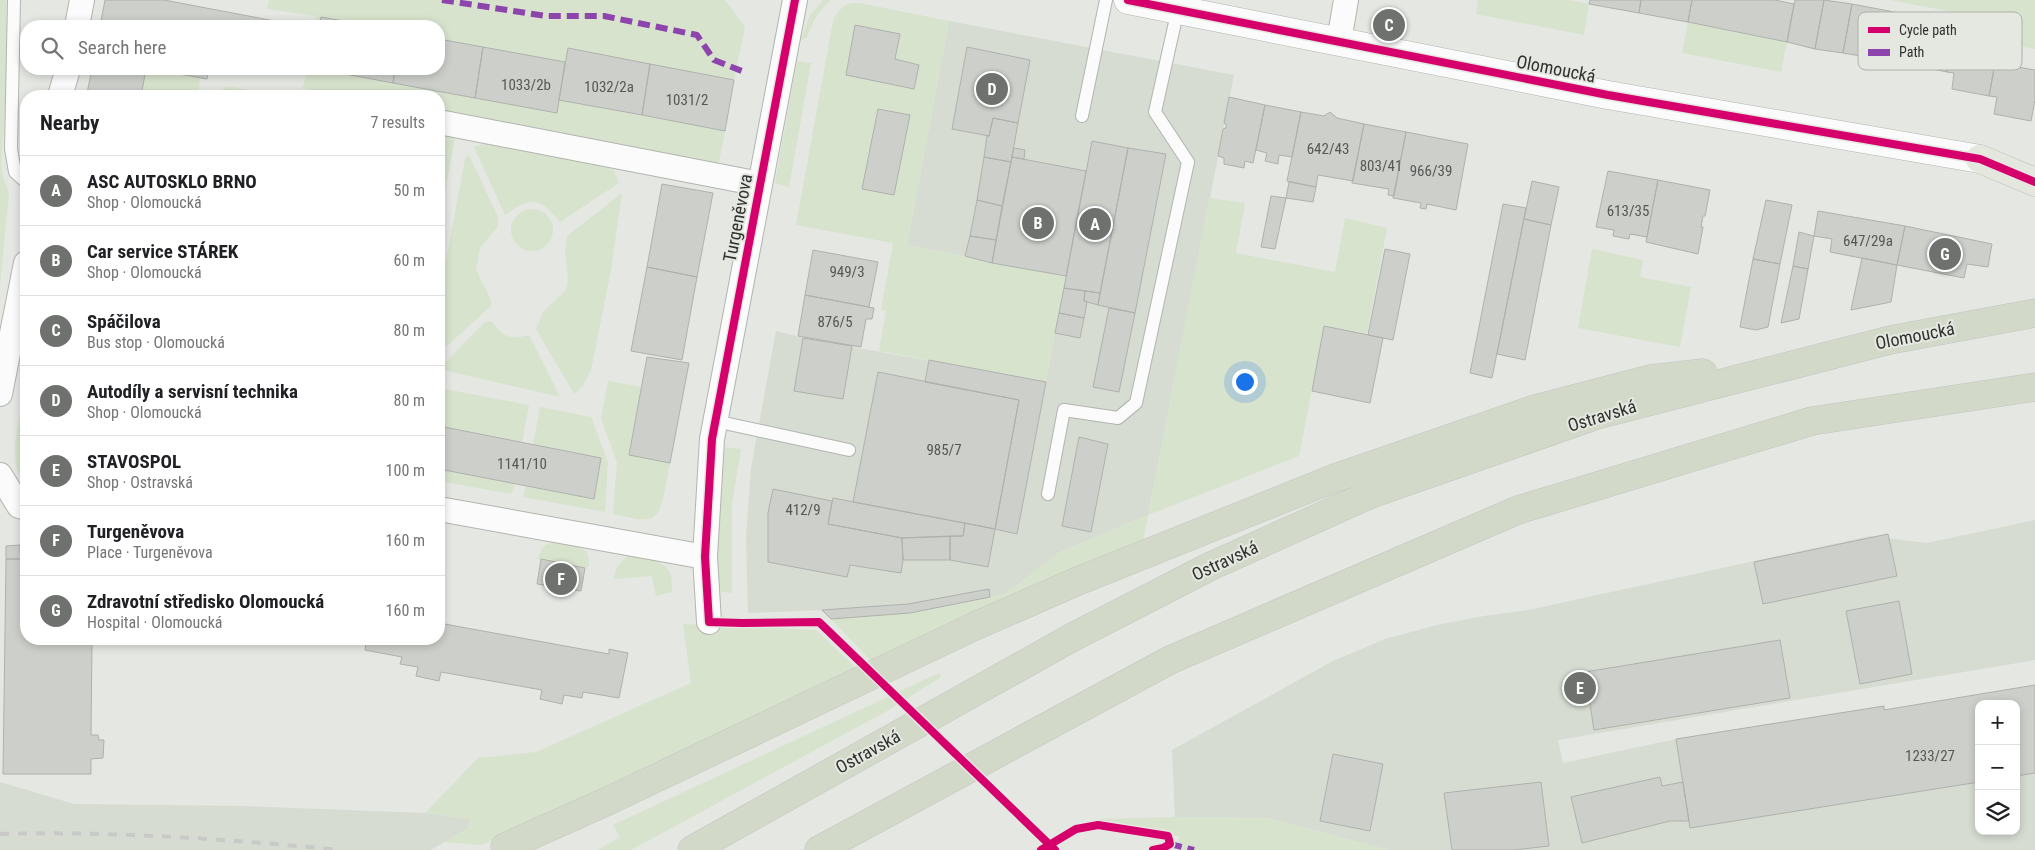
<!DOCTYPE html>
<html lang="en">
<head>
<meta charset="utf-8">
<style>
  :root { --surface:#fff; --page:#f6f6f6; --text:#202124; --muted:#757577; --line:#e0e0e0; --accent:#6f716e }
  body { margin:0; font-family:"Roboto Condensed",sans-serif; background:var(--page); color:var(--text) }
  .controls { position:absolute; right:15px; bottom:15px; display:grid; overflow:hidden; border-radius:10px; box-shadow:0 2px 8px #0003 }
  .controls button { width:45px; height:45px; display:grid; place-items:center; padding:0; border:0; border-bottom:1px solid var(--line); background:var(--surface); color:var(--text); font:25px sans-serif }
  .you { position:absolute; left:1244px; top:381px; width:18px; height:18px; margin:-12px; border:4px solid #fff; border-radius:50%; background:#1a73e8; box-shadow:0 0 0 8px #1a73e833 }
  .badge { display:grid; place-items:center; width:32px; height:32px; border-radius:50%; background:var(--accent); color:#fff; font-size:16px; font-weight:700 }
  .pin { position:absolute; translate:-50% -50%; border:2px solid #fff; box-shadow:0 1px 5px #0006 }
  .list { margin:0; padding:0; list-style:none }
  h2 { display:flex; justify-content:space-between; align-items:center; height:65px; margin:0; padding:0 20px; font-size:21px }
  h2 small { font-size:16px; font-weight:400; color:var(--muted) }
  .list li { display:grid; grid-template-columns:32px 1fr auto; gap:15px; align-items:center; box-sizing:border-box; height:70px; padding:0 20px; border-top:1px solid var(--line) }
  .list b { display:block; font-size:19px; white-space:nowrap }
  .list p { margin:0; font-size:16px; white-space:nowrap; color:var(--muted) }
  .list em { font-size:16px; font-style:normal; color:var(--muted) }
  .icon { flex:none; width:28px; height:28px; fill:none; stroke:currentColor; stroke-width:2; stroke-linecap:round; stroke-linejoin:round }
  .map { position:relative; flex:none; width:2035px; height:850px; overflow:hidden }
  .search { position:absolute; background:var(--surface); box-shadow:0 2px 8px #0003; left:20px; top:20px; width:425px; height:55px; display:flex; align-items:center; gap:12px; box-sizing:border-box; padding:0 18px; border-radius:20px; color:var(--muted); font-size:19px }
  .panel { position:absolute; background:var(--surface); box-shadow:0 2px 8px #0003; left:20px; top:90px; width:425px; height:555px; border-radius:20px }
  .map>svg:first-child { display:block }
</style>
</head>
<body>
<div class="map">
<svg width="2035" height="850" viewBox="0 0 2035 850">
  <rect width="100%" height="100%" fill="#e4e7e2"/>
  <path fill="#d6dcd2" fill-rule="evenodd" d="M 949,21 L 1234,75 L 1148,515 L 1060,552 L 1005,594 L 910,613 L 831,619 L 821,610 L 748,613 L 746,538 L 751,468 L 776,331 L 803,338 L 1046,382 L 1066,276 L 907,245 Z
    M 2035,520 L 2035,660 L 1558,740 L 1563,763 L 1676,739 L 1884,706 L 1885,710 L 2035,685 L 2035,850 L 1388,850 L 1268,818 L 1175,817 L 1172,750 L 1333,661 L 1385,639 L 1437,625 L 1484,616 L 1528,610 L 1870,536 L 1927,543 ZM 1979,704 L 2016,704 L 2016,831 L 1979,831 Z
    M 0,782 L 74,804 L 241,806 L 425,813 L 470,819 L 469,828 L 431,850 L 0,850 Z"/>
  <path fill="#d8e3cd" d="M 0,0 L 6,0 L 7,78 L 1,165 L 3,177 L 9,193 L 0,286 Z
    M 269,0 L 725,0 L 745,27 L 734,80 L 568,48 L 565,62 L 439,39 L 439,26 L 372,26 L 321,17 L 319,26 L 315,26 L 316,16 L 267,9 Z
    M 823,0 L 831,0 C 819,10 812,22 807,37 L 801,40 L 810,15 Z
    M 1478,0 L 1569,0 L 1589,4 L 1584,35 L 1476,14 Z
    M 1890,0 L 2035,0 L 2035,49 L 1999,42 L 2001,29 L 1956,21 L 1958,13 Z
    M 851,3 L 860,3 L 949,21 L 907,245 L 1066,276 L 1046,382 L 879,351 L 886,311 L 881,310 L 893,243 L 796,225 L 833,21 C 837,12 841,7 851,3 Z
    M 1688,22 L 1787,42 L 1781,72 L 1682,53 Z
    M 797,61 L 811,63 L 789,187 L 775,183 Z
    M 146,69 L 200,78 L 198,96 L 141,96 Z
    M 307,69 L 319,69 L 557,113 L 559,100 L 725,131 L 719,162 L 701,162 L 439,115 L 439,96 L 339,96 L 303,88 Z
    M 226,87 L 232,87 L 280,96 L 217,96 L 219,91 Z
    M 439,131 L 456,133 L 439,224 Z
    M 487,143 L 599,162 L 614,171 L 619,183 L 560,222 C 539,197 532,196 505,215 L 474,147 Z
    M 469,155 L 498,217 L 498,226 L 480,248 L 476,270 L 491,300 L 491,306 L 439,353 L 439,298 L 465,159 Z
    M 622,193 L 611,270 L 591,370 L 582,387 L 574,394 L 536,329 L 543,312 L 566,290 L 568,279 L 565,253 L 567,236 Z
    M 1209,198 L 1245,203 L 1236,253 L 1335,272 L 1345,218 L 1387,228 L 1367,334 L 1324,327 L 1299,456 L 1148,515 L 1142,547 L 876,666 L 831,619 L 910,613 L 1005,594 L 1060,552 L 1148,515 Z
    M511 230a21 21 0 1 1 42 0a21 21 0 1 1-42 0Z
    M 1592,249 L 1643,260 L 1640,277 L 1691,287 L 1680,347 L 1578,328 Z
    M 491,321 C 504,337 508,340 529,335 L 560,397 L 439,369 L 485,322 Z
    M 608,381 L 642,387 L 629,455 L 670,463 C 667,475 664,513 652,518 C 641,522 625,516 613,514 L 617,462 L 601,419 Z
    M 26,388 L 26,480 C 3,467 22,410 26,388 Z
    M 439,388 L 529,405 L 522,442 L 439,426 Z
    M 540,407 L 591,417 L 608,462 L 605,512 L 523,497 L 526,486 L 594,499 L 601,458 L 533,445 Z
    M 720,447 L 741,449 L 732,504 L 732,593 L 715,591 Z
    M 439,469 L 515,484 L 511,494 L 439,481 Z
    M 556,542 L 574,545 L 586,551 L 589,559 L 588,568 L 538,559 C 541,548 544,544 556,542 Z
    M 629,555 C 643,558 667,559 671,576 C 672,580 672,587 672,592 L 656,596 L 652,576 L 614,579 C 615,568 621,561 629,555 Z
    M 683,624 L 816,630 L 860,672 L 481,845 L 445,842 L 469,828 L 470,819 L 425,813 L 478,758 L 536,752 L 691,683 Z
    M 939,673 L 941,677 L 887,711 L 631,850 L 598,850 L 620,837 L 613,825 Z
    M 1175,817 L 1268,818 L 1388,850 L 1177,850 L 1179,836 L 1100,824 L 1100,819 Z"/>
  <path fill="#cdcfcb" stroke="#afb1ad" d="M 105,0 L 164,0 L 280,22 L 279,26 L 100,26 Z
    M 1590,0 L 1641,0 L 1639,13 L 1589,4 Z
    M 1641,0 L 1692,0 L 1688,22 L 1639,13 Z
    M 1692,0 L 1775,0 L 1794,4 L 1787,42 L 1688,22 Z
    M 1795,0 L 1824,0 L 1815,49 L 1787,42 Z
    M 1824,0 L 1852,4 L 1843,53 L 1815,49 Z
    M 1852,4 L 1889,11 L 1879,59 L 1843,53 Z
    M 1889,11 L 1922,18 L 1913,65 L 1879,59 Z
    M 321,17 L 372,26 L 319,26 Z
    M 1922,18 L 1956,24 L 1947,72 L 1913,65 Z
    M 855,25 L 900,34 L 895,59 L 919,65 L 914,89 L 846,75 Z
    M 1953,35 L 1967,38 L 1967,40 L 1998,47 L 1989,96 L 1952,89 L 1954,73 L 1947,72 Z
    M 439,39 L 483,47 L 475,98 L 393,83 L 395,69 L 439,69 Z
    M 483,47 L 565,62 L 557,113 L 475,98 Z
    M 967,47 L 1030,60 L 1018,123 L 993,118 L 989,136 L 952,129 Z
    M 568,48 L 650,64 L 642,115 L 559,100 Z
    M 1995,63 L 2035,70 L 2035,100 L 2031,121 L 1994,114 L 1997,97 L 1989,96 Z
    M 650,64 L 734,80 L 725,131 L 642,115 Z
    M 92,69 L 146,69 L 141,96 L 105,96 L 87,93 Z
    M 151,69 L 209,69 L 207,79 Z
    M 243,69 L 271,69 L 270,74 Z
    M 319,69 L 395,69 L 393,83 Z
    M 1229,97 L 1265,105 L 1253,163 L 1245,161 L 1244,168 L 1224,164 L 1224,158 L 1218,156 L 1223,129 L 1226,128 L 1226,124 L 1224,123 Z
    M 1265,105 L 1301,112 L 1292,157 L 1279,155 L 1278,164 L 1265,161 L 1267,153 L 1256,150 Z
    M 878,109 L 910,115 L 894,195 L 862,189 Z
    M 1301,112 L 1324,116 L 1330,112 L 1337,118 L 1364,124 L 1353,181 L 1318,175 L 1316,187 L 1287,181 Z
    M 993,118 L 1018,123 L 1011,162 L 984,157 L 987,136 L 989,136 Z
    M 1364,124 L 1406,132 L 1394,196 L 1388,195 L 1389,189 L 1352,183 Z
    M 1406,132 L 1468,144 L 1456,210 L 1427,204 L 1426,209 L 1420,208 L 1421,203 L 1393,198 Z
    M 1092,141 L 1128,148 L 1100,293 L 1064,288 Z
    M 1014,148 L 1025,150 L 1024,159 L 1012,157 Z
    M 1128,148 L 1166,154 L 1135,313 L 1098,305 Z
    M 984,157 L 1011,162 L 1002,206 L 977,200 Z
    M 1012,157 L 1086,171 L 1066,276 L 992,263 Z
    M 1608,171 L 1658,180 L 1647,237 L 1630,234 L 1629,239 L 1613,236 L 1614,230 L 1596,227 Z
    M 1658,180 L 1710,190 L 1705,216 L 1703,216 L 1701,227 L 1703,227 L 1698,254 L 1646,242 Z
    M 1532,181 L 1559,187 L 1551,225 L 1524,219 Z
    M 1289,182 L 1316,187 L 1313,202 L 1286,198 Z
    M 662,184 L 713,193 L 697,277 L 647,267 Z
    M 1271,196 L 1286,198 L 1275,249 L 1261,247 Z
    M 977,200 L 1002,206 L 996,240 L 970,236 Z
    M 1766,200 L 1792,205 L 1780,264 L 1753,259 Z
    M 1503,204 L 1526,208 L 1492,378 L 1470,373 Z
    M 1818,211 L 1905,226 L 1897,265 L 1830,252 L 1832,239 L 1814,236 Z
    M 1524,219 L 1551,225 L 1525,360 L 1497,354 Z
    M 1905,226 L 1992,244 L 1988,267 L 1967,264 L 1964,278 L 1897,265 Z
    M 1799,232 L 1814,236 L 1808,269 L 1793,266 Z
    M 970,236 L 996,240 L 992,263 L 965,256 Z
    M 1385,249 L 1410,254 L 1393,340 L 1368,335 Z
    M 813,250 L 878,262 L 869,307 L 805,295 Z
    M 1862,258 L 1897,265 L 1891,302 L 1851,310 Z
    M 1753,259 L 1780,264 L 1768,327 L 1756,330 L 1740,327 Z
    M 1793,266 L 1808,269 L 1799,319 L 1781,323 Z
    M 647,267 L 697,277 L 682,360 L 631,351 Z
    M 1064,288 L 1085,291 L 1084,301 L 1087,302 L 1084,318 L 1059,313 Z
    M 1085,291 L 1100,293 L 1098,305 L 1084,301 Z
    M 805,295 L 874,308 L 872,319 L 866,319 L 861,347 L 798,336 Z
    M 1109,308 L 1135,313 L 1119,392 L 1093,387 Z
    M 1059,313 L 1084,318 L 1080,338 L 1055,333 Z
    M 1324,326 L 1383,338 L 1370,403 L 1312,391 Z
    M 803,338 L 852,346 L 843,399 L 794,391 Z
    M 647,357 L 689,363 L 670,463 L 629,455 Z
    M 929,360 L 1046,382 L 1017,534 L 995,529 L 1019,400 L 925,382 Z
    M 878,372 L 1019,400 L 995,529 L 853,502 Z
    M 439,426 L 601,458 L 594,499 L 439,469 Z
    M 1079,437 L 1108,444 L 1091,532 L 1062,526 Z
    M 773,489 L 832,501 L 828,524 L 902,538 L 903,560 L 901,573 L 850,565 L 847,577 L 768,562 L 768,513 Z
    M 833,498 L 965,523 L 963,536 L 902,538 L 828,524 Z
    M 965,523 L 995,529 L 988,567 L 950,560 L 950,536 L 963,536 Z
    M 1888,534 L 1897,576 L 1763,604 L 1754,562 Z
    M 950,536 L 950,560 L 903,560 L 902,538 Z
    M 20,545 L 20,553 L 26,552 L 26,559 L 6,559 L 6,546 Z
    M 6,559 L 26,559 L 26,639 L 92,639 L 91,735 L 98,735 L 99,740 L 104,740 L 103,758 L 91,759 L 91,774 L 3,774 Z
    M 541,559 L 585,568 L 581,591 L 537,584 Z
    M 989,589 L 990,597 L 910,613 L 831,619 L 822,610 L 908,604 Z
    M 1899,601 L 1912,674 L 1860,684 L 1846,611 Z
    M 439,623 L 609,654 L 609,649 L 628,653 L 619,698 L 583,692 L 582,698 L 564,695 L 562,704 L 540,699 L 542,690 L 441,672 L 439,681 L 416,676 L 418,667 L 400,664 L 402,657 L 365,650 L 367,639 L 439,639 Z
    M 1780,640 L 1790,698 L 1594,730 L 1585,672 Z
    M 2035,685 L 2035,773 L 2016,776 L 2016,704 L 1979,704 L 1979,782 L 1690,828 L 1676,739 L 1884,706 L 1884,710 Z
    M 1333,754 L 1383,764 L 1370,831 L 1320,821 Z
    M 1660,777 L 1662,786 L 1683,782 L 1689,821 L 1670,821 L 1582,843 L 1571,797 Z
    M 1541,782 L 1549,846 L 1514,850 L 1452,850 L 1444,793 Z"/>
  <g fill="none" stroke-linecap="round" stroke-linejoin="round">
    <defs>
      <path id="lane" d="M 14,0 L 11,149 L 15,172 L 26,182
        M 1082,116 L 1106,0
        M 715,421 L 849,450
        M 1048,494 L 1064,410 L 1118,418 L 1136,403 L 1188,162 L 1155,112 L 1178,9"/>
      <path id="street" d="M 77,26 L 82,0
        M 1339,41 L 1346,0
        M 60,96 L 68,69
        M 439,122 L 760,184
        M 0,394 L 26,263
        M 0,475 L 19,506 L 26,508
        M 439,509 L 705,557
        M 709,622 L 705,557 L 712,439 L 795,0"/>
      <path id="secondary" d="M 1128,0 L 1608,95 L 1980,159"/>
      <path id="primary" d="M 1980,159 L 2035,182"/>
      <path id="highway" d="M 505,847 L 610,800 L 975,626 L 1078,581 L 1335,478 L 1535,409 L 1650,379 L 1703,373
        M 692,850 L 1071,638 L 1211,566 L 1371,494 L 1597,415 L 1890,340 L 2035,313
        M 819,850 L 1170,660 L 1518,510 L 1812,421 L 2035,387"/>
    </defs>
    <use href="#lane" stroke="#b2b4b0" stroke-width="14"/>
    <use href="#street" stroke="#b2b4b0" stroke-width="26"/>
    <use href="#secondary" stroke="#b2b4b0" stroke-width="29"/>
    <use href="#primary" stroke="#c4c5c3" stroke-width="29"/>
    <use href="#highway" stroke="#c4c5c3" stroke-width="29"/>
    <use href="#lane" stroke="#fbfbfb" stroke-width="12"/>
    <use href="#street" stroke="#fbfbfb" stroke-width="24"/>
    <use href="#secondary" stroke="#fbfbfb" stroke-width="28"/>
    <use href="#primary" stroke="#e3e7dd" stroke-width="28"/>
    <use href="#highway" stroke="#d3d9c8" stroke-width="28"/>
    <path stroke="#c9c9c8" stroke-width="4" stroke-dasharray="9 9" stroke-linecap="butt" d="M 0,834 C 114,831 227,839 340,850"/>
    <path stroke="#8e44ad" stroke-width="6" stroke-dasharray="12 6" stroke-linecap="butt" d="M 442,0 L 546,16 L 604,16 L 697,35 L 714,60 L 747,73
      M 1170,844 L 1194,850"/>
    <defs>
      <path id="cycleway" d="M 795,0 L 712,439 L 705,557 L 709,622 L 742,623 L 819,622 L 1055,850
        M 1128,0 L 1608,95 L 1980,159 L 2035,182
        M 1041,850 L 1076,829 L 1098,825 L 1168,836 L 1170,844 L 1163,848 L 1153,850"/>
    </defs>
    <use href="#cycleway" stroke="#e4e8e1" stroke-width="11"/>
    <use href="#cycleway" stroke="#d6006c" stroke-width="8"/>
  </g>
  <g text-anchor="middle" stroke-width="4" stroke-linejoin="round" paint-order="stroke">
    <g font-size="15" fill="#575856">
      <text x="526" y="90">1033/2b</text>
      <text x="609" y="92">1032/2a</text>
      <text x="687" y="105">1031/2</text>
      <text x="1328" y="154">642/43</text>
      <text x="1381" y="171">803/41</text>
      <text x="1431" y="176">966/39</text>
      <text x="1628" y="216">613/35</text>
      <text x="1868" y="246">647/29a</text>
      <text x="847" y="277">949/3</text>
      <text x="835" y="327">876/5</text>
      <text x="944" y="455">985/7</text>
      <text x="522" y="469">1141/10</text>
      <text x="803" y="515">412/9</text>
      <text x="1930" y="761">1233/27</text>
    </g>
    <g font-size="18" fill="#30312f" stroke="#e4e8e1">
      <text transform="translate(1556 69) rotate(11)" y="6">Olomoucká</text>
      <text transform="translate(738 218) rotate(-79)" y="6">Turgeněvova</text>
      <text transform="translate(1915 336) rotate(-11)" y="6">Olomoucká</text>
      <text transform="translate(1602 416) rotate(-17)" y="6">Ostravská</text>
      <text transform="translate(1225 561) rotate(-25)" y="6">Ostravská</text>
      <text transform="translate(868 752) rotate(-29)" y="6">Ostravská</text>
    </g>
  </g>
  <rect x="1858" y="12" width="164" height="58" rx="8" fill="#e4e8e1" stroke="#aeb1ac" stroke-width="1"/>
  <rect x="1868" y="27" width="22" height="6" fill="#d6006c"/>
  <rect x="1868" y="49" width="22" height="7" fill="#8e44ad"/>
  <g font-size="14" fill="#30312f">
    <text x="1899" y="35">Cycle path</text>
    <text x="1899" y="57">Path</text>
  </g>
</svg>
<div class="controls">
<button>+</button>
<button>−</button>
<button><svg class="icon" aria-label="layers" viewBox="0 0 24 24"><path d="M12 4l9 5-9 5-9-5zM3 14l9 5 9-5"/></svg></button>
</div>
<div class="you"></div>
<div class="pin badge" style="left:1095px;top:224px">A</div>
<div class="pin badge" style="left:1038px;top:223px">B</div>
<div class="pin badge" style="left:1389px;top:25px">C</div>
<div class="pin badge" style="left:992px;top:89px">D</div>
<div class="pin badge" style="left:1580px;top:688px">E</div>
<div class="pin badge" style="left:561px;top:579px">F</div>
<div class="pin badge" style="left:1945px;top:254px">G</div>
<div class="search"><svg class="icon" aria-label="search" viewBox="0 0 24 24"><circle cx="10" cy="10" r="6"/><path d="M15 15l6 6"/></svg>Search here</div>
<section class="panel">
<h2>Nearby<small>7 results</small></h2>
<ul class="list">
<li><span class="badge">A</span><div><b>ASC AUTOSKLO BRNO</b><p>Shop · Olomoucká</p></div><em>50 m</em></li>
<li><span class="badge">B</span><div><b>Car service STÁREK</b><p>Shop · Olomoucká</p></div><em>60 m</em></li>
<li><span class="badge">C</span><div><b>Spáčilova</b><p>Bus stop · Olomoucká</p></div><em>80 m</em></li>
<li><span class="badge">D</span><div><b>Autodíly a servisní technika</b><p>Shop · Olomoucká</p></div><em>80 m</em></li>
<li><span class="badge">E</span><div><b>STAVOSPOL</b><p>Shop · Ostravská</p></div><em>100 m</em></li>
<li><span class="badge">F</span><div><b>Turgeněvova</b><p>Place · Turgeněvova</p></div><em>160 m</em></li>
<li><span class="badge">G</span><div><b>Zdravotní středisko Olomoucká</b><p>Hospital · Olomoucká</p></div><em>160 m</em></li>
</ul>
</section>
</div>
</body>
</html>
